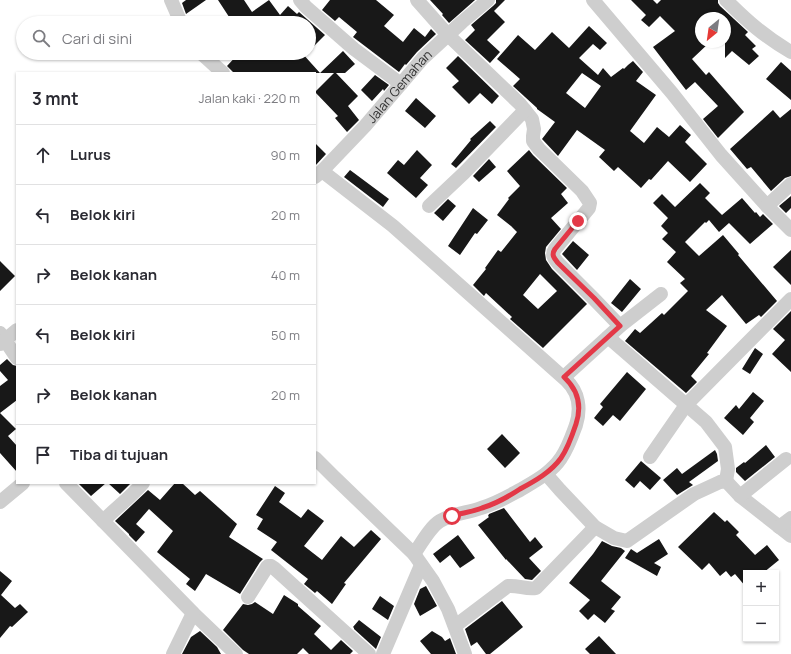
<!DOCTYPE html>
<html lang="id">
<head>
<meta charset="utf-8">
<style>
  :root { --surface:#fff; --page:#f2f2f3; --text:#2b2b33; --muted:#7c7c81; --line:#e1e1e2 }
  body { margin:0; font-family:Manrope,sans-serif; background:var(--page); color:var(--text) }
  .controls { position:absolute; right:12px; bottom:12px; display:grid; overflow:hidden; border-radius:0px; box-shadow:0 1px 3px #0004 }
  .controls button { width:36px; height:36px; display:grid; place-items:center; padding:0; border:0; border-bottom:1px solid var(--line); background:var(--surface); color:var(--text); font:20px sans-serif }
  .compass { position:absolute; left:695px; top:12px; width:36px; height:36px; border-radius:50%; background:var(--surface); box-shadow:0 1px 3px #0004; rotate:209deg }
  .stop { position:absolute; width:12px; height:12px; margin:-9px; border:3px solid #e33847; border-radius:50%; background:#fff }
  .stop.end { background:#e33847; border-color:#fff; box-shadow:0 1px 4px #0008 }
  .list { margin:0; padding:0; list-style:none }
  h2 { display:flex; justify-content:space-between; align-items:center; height:52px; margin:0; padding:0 16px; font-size:17px }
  h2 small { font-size:13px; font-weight:400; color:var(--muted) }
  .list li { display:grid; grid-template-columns:26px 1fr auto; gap:12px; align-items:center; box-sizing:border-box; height:60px; padding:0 16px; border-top:1px solid var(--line) }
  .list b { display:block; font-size:15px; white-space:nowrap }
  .list em { font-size:13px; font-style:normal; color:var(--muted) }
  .icon { flex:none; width:22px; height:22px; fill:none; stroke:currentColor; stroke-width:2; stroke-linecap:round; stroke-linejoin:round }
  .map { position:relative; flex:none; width:791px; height:654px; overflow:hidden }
  .search { position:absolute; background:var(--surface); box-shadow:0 1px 3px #0004; left:16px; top:16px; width:300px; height:44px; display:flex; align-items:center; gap:10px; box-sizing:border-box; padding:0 14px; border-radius:22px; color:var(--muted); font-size:15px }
  .panel { position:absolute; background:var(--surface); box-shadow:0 1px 3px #0004; left:16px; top:72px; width:300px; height:412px; border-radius:0px }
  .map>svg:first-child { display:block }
</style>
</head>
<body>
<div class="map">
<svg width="791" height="654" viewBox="0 0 791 654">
  <rect width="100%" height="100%" fill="#fff"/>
  <path fill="#181818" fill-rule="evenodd" d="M 186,0 L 206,0 L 186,14 L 182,3 Z
    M 218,0 L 244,0 L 252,12 L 269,0 L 280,15 L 288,6 L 297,14 L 299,12 L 325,35 L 309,51 L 309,23 L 233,23 Z
    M 330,0 L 376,0 L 394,15 L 384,26 L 403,42 L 414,28 L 425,37 L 431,29 L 436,34 L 417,52 L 406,65 L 405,64 L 399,72 L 353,37 L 357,32 L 339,17 L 335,21 L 322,10 Z
    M 430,0 L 475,0 L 449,23 L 442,15 L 443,14 Z
    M 496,0 L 505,0 L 494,11 L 505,22 L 487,40 L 500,52 L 490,63 L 465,40 L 475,30 L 471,25 L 493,6 L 496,3 Z
    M 631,0 L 653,0 L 657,4 L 661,0 L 718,0 L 718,3 L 720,6 L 748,32 L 745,35 L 756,46 L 752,49 L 759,56 L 749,65 L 732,51 L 725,58 L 725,18 L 701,18 L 701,42 L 710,42 L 692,59 L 706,75 L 709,72 L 744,112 L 718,138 L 703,119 L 718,106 L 695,82 L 686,90 L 653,47 L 675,31 L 660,16 L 649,27 L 641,20 L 646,15 Z
    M 589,26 L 607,43 L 600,50 L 593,44 L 579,58 L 598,75 L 603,68 L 611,77 L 623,68 L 624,69 L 628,65 L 633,61 L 643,72 L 636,81 L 656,95 L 630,131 L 644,143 L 657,127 L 669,137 L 680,125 L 691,135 L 685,142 L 707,164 L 690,182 L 668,161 L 651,180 L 649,179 L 641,188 L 618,167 L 614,171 L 599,157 L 605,150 L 577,130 L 558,156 L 542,139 L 555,122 L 537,109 L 537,108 L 513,86 L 520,79 L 497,59 L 518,35 L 535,50 L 552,32 L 569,48 ZM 582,73 L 601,86 L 585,108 L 566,93 Z
    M 343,51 L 355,64 L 345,73 L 336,73 L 358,96 L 348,106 L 359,120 L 347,132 L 335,118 L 338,116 L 315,92 L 334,73 L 234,73 L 227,66 L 239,53 L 270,53 L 275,59 L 282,53 L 302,53 L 320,73 Z
    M 458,56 L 499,96 L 492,104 L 480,93 L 469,104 L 452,87 L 459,81 L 446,68 Z
    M 781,62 L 791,71 L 791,100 L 766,79 Z
    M 375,75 L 389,85 L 384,91 L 383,89 L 372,101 L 361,90 Z
    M 416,98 L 436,116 L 425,128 L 405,111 Z
    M 791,109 L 791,176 L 785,178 L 771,191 L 751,167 L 747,169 L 730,149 L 773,110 L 780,118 Z
    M 490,121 L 496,127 L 456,168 L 451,164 L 471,140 L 470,139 Z
    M 315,143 L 326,154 L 315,166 Z
    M 417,150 L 432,165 L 420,178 L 428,185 L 416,198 L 387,173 L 398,160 L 404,165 Z
    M 529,150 L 533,155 L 567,188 L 561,194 L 568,203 L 551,218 L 561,229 L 546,247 L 545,253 L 546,260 L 552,269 L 587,304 L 543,348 L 510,319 L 512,317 L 486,293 L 484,296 L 473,285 L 486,269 L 485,268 L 498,250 L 501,252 L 517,232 L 511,226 L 497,215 L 509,199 L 508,198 L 520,186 L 507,171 ZM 540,274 L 557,291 L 538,309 L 523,295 Z
    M 489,159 L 496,167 L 479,182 L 473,176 Z
    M 350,170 L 389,199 L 383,207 L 344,177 Z
    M 700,183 L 710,193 L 705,198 L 722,215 L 742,198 L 755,213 L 756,212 L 760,217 L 763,214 L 773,224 L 750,244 L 729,223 L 719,232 L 709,220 L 706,223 L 705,222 L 685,242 L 699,256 L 723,235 L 739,254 L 738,255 L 777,301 L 761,317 L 759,315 L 746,324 L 722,295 L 706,310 L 727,326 L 707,353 L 709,354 L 691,376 L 697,382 L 686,393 L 625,341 L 635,329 L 640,333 L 662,313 L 664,315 L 688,291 L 680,283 L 685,279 L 667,262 L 676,252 L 662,239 L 668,233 L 661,226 L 668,218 L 653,203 L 662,194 L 675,207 Z
    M 791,196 L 791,208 L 786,213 L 779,206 Z
    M 448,199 L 456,206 L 443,221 L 434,213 Z
    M 473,208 L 488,220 L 477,234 L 475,233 L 460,255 L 448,246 Z
    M 573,241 L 589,255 L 577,270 L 562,254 Z
    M 791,250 L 791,285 L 773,267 Z
    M 0,261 L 15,276 L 0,291 Z
    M 630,279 L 641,289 L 622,312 L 611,303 Z
    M 791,311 L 791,372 L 772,354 L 785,340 L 773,329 Z
    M 755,348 L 763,354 L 750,374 L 742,369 Z
    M 7,359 L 13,365 L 17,366 L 17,400 L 0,413 L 16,429 L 8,436 L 17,446 L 17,472 L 0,453 L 0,386 L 8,380 L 0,371 L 0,365 Z
    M 627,372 L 646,389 L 620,421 L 613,415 L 603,426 L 594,418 L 603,407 L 600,404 Z
    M 753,392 L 764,401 L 750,418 L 754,422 L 743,435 L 724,418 L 736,405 L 739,409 Z
    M 502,434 L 520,453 L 505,468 L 487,449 Z
    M 766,445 L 775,457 L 745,481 L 736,472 L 736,468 L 744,462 L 745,463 Z
    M 715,450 L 717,454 L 718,461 L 689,482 L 693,485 L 677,495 L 663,480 L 677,468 L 682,474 Z
    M 641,461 L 661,478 L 650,490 L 640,481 L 634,488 L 625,480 Z
    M 78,483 L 106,483 L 91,496 Z
    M 108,483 L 131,483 L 120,494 Z
    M 175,483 L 182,483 L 195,495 L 200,491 L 237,524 L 229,537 L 263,559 L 260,562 L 240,594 L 206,574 L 195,591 L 186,584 L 190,579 L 157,552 L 173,531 L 149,509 L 136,524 L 145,532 L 136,542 L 129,535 L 129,534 L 115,521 L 148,490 L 160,500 Z
    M 275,486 L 285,493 L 279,502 L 301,518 L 308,509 L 324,521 L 304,546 L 322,560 L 341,536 L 354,547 L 371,530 L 381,539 L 344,583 L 346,584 L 332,604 L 317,591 L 315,593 L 304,584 L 308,579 L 271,550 L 277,542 L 257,529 L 263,519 L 256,515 Z
    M 504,508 L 530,542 L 535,537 L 543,547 L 529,558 L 541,571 L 532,580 L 525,579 L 506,559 L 506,560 L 478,525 L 489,517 L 488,516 L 489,514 Z
    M 714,512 L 725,522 L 727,520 L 739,532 L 736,535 L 755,555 L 767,545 L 779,560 L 763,573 L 746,573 L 746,587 L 735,574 L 731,577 L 726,571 L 720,576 L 709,563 L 702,570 L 678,547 Z
    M 458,535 L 475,558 L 460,568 L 450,555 L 440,563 L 433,554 Z
    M 659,539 L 668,554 L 654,563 L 661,567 L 657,576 L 625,558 L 631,549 L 637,553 Z
    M 602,541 L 612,546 L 621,548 L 625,551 L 601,581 L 621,597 L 611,609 L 615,611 L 605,623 L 594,614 L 588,620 L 579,611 L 590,600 L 569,583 L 593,554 Z
    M 0,571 L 12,581 L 1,595 L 15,608 L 20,604 L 28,612 L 12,627 L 10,626 L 0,638 Z
    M 426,586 L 437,606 L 420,616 L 414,604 L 420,589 Z
    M 284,595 L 298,604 L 298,606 L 321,626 L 314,634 L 331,650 L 341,640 L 353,651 L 350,654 L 309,654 L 303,648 L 297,654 L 249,654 L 243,650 L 223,630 L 243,604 L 248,605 L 252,604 L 255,602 L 273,614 Z
    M 380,596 L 394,606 L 388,620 L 372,609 Z
    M 502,601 L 523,627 L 490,654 L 486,654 L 477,642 L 471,646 L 465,629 Z
    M 359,620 L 381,637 L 376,649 L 354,629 L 354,628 L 353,627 Z
    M 200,631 L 217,647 L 221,654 L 182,654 L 191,637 Z
    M 432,631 L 442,637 L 445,641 L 450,638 L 456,654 L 431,654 L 420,641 Z
    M 599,636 L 616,654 L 590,654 L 585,649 Z"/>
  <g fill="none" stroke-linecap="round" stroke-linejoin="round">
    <g stroke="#cecece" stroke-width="14">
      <path d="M 171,0 L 181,23"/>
      <path d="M 300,0 L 306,7 L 354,49 L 401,84"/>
      <path d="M 417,0 L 448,35 L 520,104 L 532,119 L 534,129 L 533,136 L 533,141 L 539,149 L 582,191 L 590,203 L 589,208 L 555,249 C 551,255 554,258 558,263 L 594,299 L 620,326"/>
      <path d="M 593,0 L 672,93 L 721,155 L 767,206 L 791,184"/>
      <path d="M 726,0 C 747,21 765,37 791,52"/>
      <path d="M 201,53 L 223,73"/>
      <path d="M 322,171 L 393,226 L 566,380 C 579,392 581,409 576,425 C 572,436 568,448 561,458 C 551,473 535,481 520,490 C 507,497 495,504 481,508 C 468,513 453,513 440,521 C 430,527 421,544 414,554"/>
      <path id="s1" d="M 315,177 L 322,171 L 365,126 L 423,58 L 462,22 L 488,0"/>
      <path d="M 429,206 L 464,173 L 525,110"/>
      <path d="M 767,206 L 791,230"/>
      <path d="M 0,333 L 17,358"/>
      <path d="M 608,337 L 706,422 L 725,447 L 728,469 L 726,481"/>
      <path d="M 0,344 L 17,330"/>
      <path d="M 564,377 L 620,326 L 661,294"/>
      <path d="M 650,457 L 686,405 L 791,299"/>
      <path d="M 315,458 L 333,476 L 414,554 L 433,581 L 448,609 L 465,654"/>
      <path d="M 546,474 L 560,490 L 595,527 L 614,538 L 627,541 L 694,494 L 720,482 L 726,481 L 740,496 L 791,536"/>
      <path d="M 66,483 L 193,613 L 236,654"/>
      <path d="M 740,496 L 786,459"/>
      <path d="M 0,502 L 23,483"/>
      <path d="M 103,521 C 116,508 131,497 143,483"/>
      <path d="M 779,527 L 791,518"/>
      <path d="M 248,597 L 267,567 L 268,566 L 271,566 L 274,568 L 369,654"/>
      <path d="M 455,626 L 508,586 C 518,585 527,590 536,588 L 595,527"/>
      <path d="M 173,654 L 193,613"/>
      <path d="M 383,654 L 421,565"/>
    </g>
  </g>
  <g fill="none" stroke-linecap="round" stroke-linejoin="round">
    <path stroke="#e33847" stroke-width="5" d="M 452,516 C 462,513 472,512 482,508 C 495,504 508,497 520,489 C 535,481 551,472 561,458 C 568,448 572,436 576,424 C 582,406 578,390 564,377 L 620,326 L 594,298 L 558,263 C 554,258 551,255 555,249 L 578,221"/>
  </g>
  <g text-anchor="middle" stroke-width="4" stroke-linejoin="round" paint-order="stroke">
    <g font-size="13" fill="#313131" stroke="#fff">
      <text dy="5" stroke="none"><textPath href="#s1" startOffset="124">Jalan Gemahan</textPath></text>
    </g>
  </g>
</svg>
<div class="controls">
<button>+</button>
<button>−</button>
</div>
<svg class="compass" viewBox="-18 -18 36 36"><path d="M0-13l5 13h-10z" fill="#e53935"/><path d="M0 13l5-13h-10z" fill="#7c7c81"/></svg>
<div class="stop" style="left:452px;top:516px"></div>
<div class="stop end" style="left:578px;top:221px"></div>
<div class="search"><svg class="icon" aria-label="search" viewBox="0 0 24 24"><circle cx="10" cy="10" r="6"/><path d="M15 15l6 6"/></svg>Cari di sini</div>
<section class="panel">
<h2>3 mnt<small>Jalan kaki · 220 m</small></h2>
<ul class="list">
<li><svg class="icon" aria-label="ahead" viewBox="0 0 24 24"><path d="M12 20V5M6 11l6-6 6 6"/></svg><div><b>Lurus</b></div><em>90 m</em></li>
<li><svg class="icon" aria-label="left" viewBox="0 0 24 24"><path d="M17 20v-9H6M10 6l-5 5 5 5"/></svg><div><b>Belok kiri</b></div><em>20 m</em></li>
<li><svg class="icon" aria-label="right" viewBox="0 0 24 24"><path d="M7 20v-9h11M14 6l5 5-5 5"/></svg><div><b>Belok kanan</b></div><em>40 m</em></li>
<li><svg class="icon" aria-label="left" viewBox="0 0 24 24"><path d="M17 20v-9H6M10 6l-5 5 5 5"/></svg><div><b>Belok kiri</b></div><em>50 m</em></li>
<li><svg class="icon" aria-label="right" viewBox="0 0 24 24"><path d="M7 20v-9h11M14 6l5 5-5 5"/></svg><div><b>Belok kanan</b></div><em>20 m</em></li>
<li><svg class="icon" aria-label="arrive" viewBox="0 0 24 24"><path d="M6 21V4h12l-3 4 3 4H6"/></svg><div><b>Tiba di tujuan</b></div></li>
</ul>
</section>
</div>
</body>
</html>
